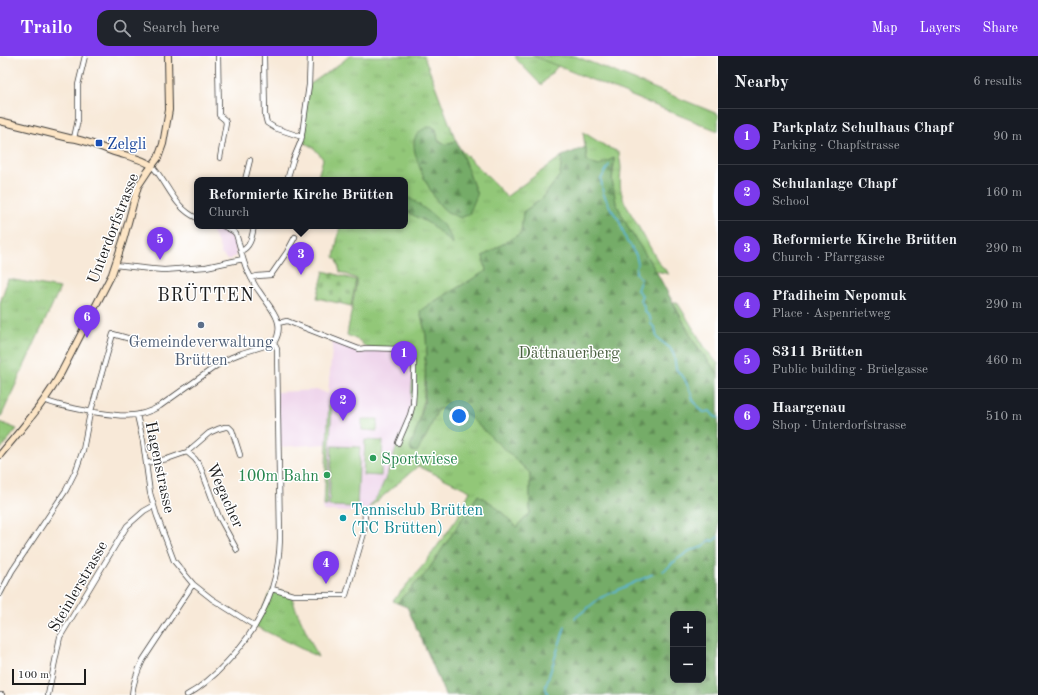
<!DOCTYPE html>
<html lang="en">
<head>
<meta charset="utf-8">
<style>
  :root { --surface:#171b24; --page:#20242c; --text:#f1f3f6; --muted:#9ea1a6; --line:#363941; --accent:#7c3aed }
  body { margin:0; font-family:"Old Standard TT",serif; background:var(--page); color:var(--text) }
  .controls { position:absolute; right:12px; bottom:12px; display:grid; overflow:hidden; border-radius:8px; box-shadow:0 2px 6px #0003 }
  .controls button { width:36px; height:36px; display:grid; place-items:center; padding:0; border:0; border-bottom:1px solid var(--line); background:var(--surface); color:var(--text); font:20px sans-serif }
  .scale { position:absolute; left:12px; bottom:10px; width:74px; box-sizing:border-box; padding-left:4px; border:2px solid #1c1c1c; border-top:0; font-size:11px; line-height:14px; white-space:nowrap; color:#1c1c1c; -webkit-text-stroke:3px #fff; paint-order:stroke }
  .you { position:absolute; left:459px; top:360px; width:14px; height:14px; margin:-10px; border:3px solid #fff; border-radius:50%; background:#1a73e8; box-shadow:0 0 0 6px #1a73e833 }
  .badge { display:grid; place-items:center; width:26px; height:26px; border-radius:50%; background:var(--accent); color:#fff; font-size:13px; font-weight:700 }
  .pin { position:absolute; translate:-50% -33px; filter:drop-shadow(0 1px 2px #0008) }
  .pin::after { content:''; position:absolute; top:21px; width:14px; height:12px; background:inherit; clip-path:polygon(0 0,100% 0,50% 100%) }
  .popup { position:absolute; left:194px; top:121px; width:214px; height:52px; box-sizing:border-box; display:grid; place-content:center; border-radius:8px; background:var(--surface); filter:drop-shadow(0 1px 3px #0005); font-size:13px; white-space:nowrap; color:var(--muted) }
  .popup b { font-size:15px; color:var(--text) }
  .popup::after { content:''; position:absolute; left:50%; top:100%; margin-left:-8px; border:8px solid transparent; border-top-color:var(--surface) }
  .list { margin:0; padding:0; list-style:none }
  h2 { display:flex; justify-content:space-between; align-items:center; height:52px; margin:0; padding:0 16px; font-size:17px }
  h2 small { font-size:13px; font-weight:400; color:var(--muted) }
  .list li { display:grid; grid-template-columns:26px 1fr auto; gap:12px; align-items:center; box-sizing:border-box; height:56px; padding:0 16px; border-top:1px solid var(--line) }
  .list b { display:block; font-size:15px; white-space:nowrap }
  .list p { margin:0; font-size:13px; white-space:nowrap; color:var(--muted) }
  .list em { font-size:13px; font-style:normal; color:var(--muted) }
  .icon { flex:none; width:22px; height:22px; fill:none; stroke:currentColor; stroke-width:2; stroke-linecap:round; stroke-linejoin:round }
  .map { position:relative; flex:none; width:718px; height:639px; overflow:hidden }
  header { display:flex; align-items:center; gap:24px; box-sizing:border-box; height:56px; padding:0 20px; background:var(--accent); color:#fff }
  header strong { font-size:19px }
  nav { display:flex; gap:22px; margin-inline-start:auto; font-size:14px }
  .search { width:280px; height:36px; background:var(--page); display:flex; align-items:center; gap:10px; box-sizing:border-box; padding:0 14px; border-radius:12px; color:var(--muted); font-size:15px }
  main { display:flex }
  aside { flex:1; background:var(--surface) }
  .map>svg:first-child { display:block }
</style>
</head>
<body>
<header>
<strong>Trailo</strong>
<div class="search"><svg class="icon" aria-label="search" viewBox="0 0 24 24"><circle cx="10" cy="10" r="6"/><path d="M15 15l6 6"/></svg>Search here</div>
<nav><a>Map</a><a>Layers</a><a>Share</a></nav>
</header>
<main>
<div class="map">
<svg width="718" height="639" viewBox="0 0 718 639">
  <defs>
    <pattern id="grass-tufts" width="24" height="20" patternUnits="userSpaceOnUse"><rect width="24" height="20" fill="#92c778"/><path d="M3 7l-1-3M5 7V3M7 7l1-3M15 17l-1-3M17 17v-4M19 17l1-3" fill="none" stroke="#7daa67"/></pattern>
    <pattern id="forest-firs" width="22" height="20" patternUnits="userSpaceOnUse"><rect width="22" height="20" fill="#75ac68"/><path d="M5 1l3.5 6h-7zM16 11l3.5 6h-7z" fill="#5f8b55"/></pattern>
    <pattern id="cemetery-stones" width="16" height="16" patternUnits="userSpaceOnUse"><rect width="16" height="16" fill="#92c778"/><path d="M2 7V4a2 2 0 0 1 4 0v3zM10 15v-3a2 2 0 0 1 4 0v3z" fill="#7daa67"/></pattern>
  </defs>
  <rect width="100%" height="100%" fill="#fff"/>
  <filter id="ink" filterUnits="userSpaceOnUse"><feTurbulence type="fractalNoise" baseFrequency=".025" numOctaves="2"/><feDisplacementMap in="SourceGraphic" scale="8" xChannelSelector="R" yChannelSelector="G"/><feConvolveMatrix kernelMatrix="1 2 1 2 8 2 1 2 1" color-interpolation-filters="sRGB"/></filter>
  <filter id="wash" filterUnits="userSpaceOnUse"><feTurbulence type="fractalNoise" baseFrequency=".012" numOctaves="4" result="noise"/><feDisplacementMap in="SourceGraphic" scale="16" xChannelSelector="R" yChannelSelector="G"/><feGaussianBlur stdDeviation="0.9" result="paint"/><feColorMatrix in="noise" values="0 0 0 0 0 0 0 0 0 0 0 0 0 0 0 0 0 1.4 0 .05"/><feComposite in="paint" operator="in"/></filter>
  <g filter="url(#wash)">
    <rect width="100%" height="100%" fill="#f8e9d8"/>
    <path fill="#edd0e9" d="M 211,170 L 223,174 L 230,178 L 234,184 L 237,192 L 235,192 L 236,196 L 235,201 L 232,201 L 232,203 L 228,204 L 221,198 L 219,189 L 212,176 Z
      M 333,283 L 359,293 L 401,293 L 412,300 L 413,348 L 387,419 L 378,439 L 368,453 L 365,456 L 323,455 L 327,388 L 278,391 L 277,336 L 319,334 L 328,338 Z"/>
    <path fill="url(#grass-tufts)" stroke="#57724a" d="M 349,0 L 424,0 L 456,85 L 445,88 L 438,83 L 436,73 L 414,93 L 423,120 L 440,149 L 477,139 L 460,93 L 499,132 L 506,141 L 562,100 L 560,119 L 542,143 L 523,156 L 521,177 L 483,200 L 486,215 L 430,248 L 420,255 L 426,279 L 427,299 L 425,301 C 426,327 424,345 418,370 L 426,381 L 438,353 L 463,354 L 530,417 L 530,457 L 517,471 L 494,449 L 478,439 L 427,516 L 397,547 L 393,545 L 425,507 L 458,461 L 470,435 L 418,410 L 368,453 L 378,439 L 387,419 L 398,387 L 410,359 L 414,305 L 407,295 L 366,292 L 360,285 L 347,279 L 357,223 L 340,216 L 337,204 L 334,201 L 340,170 L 405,170 L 405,124 L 317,124 L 323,103 L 314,92 L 301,85 L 309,29 L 342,6 Z
      M 515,0 L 567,0 L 541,29 L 517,4 Z
      M 583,76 L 607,91 L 619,96 C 619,102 621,107 621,112 C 620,128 619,132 625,147 L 659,207 L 669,218 L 656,215 L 629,173 L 616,147 L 612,124 L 614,110 L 614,102 L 598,110 L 587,105 Z
      M 8,223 L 60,232 L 0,363 L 0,247 Z
      M 673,246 L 677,246 L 706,293 L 718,308 L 718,318 L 694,286 Z
      M 0,366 L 17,373 L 0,394 Z
      M 272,533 L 291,538 L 295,551 L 318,601 L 255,570 Z"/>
    <path fill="url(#forest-firs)" stroke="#486442" fill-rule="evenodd" d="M 431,70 L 436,73 L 438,84 L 445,88 L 456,85 L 460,93 L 477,139 L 469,158 L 461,162 C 453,159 445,156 440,149 C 431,138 407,93 416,80 C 420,74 425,72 431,70 Z
      M 586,91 L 587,105 L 598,110 L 614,102 L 612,124 L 616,147 L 629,173 L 656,215 L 694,286 L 718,318 L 718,639 L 445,639 L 429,600 L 407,551 L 397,547 L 427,516 L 478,439 L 494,449 L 517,471 L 530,457 L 530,417 L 462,354 L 438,353 L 426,381 L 417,396 L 411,395 L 410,391 C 415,378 420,365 423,351 C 426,335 426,318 425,301 L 427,299 L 426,279 L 420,255 L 430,248 L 486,215 L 483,200 L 521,177 L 523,156 L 542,143 L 560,119 L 562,100 ZM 673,558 L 703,558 L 703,624 L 673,624 Z
      M 405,134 L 405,139 C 422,151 448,166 453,188 L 430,168 L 409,157 L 405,151 Z"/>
    <path fill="url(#cemetery-stones)" stroke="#57724a" d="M 324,215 L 356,224 L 351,250 L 317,242 Z"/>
    <path fill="#92c778" stroke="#57724a" d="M 533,0 L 575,0 L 718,58 L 718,75 Z
      M 329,345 L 332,345 L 327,450 L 324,450 Z
      M 362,363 L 378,363 L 377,375 L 362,374 Z
      M 365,384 L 383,385 L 381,420 L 363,419 Z
      M 332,390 L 360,391 L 357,451 L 329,450 Z"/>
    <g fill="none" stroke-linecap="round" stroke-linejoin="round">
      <path stroke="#59b5d7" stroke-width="1.5" d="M 609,109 L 601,123 L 603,137 L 611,153 L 619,164 L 627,186 L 631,190 L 633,195 L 636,199 L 638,208 L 636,212 L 636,217 L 641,223 L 637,234 L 642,239 L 640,244 L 644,250 L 644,255 L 650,261 L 651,268 L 655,272 L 657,282 L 670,292 L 674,299 L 676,313 L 684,322 L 691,337 L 693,344 L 703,356 L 705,356 L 710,355 L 714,360 L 718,362
        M 663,515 L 670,510 L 673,506 L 675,506 L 676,504 L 691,494 C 698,494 705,489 710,484 L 713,485 L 718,481
        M 575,562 L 600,542 L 653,518
        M 548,639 L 546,633 L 546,629 L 565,571"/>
    </g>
  </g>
  <g filter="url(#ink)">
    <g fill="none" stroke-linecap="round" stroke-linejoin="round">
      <defs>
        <path id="street" d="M 218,0 L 219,59 L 225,64 L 226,67 L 220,102
          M 264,0 L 265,59 L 267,67 L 275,72 L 302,81
          M 74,82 L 78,64 L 78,29 L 85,0
          M 152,110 C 168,127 174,152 197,162
          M 245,124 L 250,104
          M 287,124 L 293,104 L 301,85 L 309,29 L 310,0
          M 223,170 L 233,175 L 236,178 C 240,190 242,202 247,214 C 251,221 254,229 259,235 C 270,252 287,266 274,287
          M 241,195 C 251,191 252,180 254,170
          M 115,209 L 151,213 L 164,214 L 206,211 L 243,203
          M 251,222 L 257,220 L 271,219 L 287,196 L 295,181
          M 278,267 L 287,265 L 292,267 L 359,293 L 366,292 L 401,293 L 407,295 L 412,300 L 414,305 L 414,332 L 413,348 L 410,359 L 398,387
          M 44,344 C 58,350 72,352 87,355 C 114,359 135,365 160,350 L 219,308 L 232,301 L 242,297 L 274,287
          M 137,359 L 143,385 L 150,437 L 157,460 L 174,505 L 193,528 L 212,543 L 255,570
          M 187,396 L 195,403 L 200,410 L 219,461 L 237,494
          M 146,407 L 167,403 L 187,396 L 201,384 L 209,377 L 218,373 L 225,371 L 229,371 L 232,374 L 240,399
          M 272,533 L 293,539 L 346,539 L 364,477 L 365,456
          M 0,538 L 12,515 L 66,434 L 76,414 L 83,394 L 89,362 L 113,278 L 148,288
          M 0,639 L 2,639
          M 48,639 L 60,581 L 127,470 L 144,455 L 153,450
          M 132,639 C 133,626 137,616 143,604 L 193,528
          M 187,639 C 202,631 215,619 227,606 C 260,572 279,530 280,482 L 277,293 L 274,287"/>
        <path id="secondary" d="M 0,65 L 69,82 C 84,83 97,90 111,95 C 124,100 140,101 152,110
          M 0,399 C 21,373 45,347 61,317 L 112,218 L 123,185 L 138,130 L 148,115 L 158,102 L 163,88 L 169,54 L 168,0"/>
      </defs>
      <use href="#street" stroke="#3d3b38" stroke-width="6"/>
      <use href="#secondary" stroke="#3d3b38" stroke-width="8"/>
      <use href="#street" stroke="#fff" stroke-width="4.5"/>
      <use href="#secondary" stroke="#fde5c5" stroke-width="6"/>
    </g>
  </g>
  <rect fill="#1a4fb4" stroke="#fff" stroke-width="1.5" x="95" y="83" width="8" height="8" rx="2"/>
  <circle fill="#5c6f8a" stroke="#fff" stroke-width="1.5" cx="201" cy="269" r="4"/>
  <g fill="#2e9e5b" stroke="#fff" stroke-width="1.5">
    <circle cx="373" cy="402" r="4"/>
    <circle cx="327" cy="419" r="4"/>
  </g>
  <circle fill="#0f9aa8" stroke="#fff" stroke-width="1.5" cx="343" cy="462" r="4"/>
  <g text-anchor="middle" stroke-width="3" stroke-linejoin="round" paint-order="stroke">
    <g font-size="16" fill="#164399" stroke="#fff" text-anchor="start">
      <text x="107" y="93">Zelgli</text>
    </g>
    <g font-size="16" fill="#1c1c1c" stroke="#fff">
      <text transform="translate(112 172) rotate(-69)" y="6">Unterdorfstrasse</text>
      <text transform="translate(161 411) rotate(78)" y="6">Hagenstrasse</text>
      <text transform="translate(226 439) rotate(66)" y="6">Wegacher</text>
      <text transform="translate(77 530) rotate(-60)" y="6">Steinlerstrasse</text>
    </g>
    <g font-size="16" fill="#4e5e75" stroke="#fff">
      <text x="201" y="291">Gemeindeverwaltung<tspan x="201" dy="18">Brütten</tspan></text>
    </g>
    <g font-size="16" fill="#4b6041" stroke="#fff">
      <text x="569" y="302">Dättnauerberg</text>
    </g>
    <g font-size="16" fill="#27864d" stroke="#fff" text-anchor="start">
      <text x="381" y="408">Sportwiese</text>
      <text x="319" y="425" text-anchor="end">100m Bahn</text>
    </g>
    <g font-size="16" fill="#0d838f" stroke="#fff" text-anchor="start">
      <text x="351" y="459">Tennisclub Brütten<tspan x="351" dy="18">(TC Brütten)</tspan></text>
    </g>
    <g font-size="18" letter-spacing="1" fill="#1c1c1c" stroke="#fff">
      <text x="206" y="245">BRÜTTEN</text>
    </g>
  </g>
</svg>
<div class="controls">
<button>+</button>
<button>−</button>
</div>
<div class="scale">100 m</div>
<div class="you"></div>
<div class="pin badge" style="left:404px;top:318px">1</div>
<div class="pin badge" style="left:343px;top:365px">2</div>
<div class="pin badge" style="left:301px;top:219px">3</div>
<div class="popup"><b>Reformierte Kirche Brütten</b>Church</div>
<div class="pin badge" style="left:326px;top:528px">4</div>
<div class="pin badge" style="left:160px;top:204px">5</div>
<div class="pin badge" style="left:87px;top:282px">6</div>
</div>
<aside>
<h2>Nearby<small>6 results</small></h2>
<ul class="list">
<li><span class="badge">1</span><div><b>Parkplatz Schulhaus Chapf</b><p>Parking · Chapfstrasse</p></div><em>90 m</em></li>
<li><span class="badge">2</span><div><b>Schulanlage Chapf</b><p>School</p></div><em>160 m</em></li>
<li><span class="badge">3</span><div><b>Reformierte Kirche Brütten</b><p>Church · Pfarrgasse</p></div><em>290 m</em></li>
<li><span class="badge">4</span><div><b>Pfadiheim Nepomuk</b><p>Place · Aspenrietweg</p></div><em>290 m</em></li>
<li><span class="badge">5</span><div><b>8311 Brütten</b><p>Public building · Brüelgasse</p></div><em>460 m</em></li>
<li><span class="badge">6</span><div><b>Haargenau</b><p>Shop · Unterdorfstrasse</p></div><em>510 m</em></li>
</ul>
</aside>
</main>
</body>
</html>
